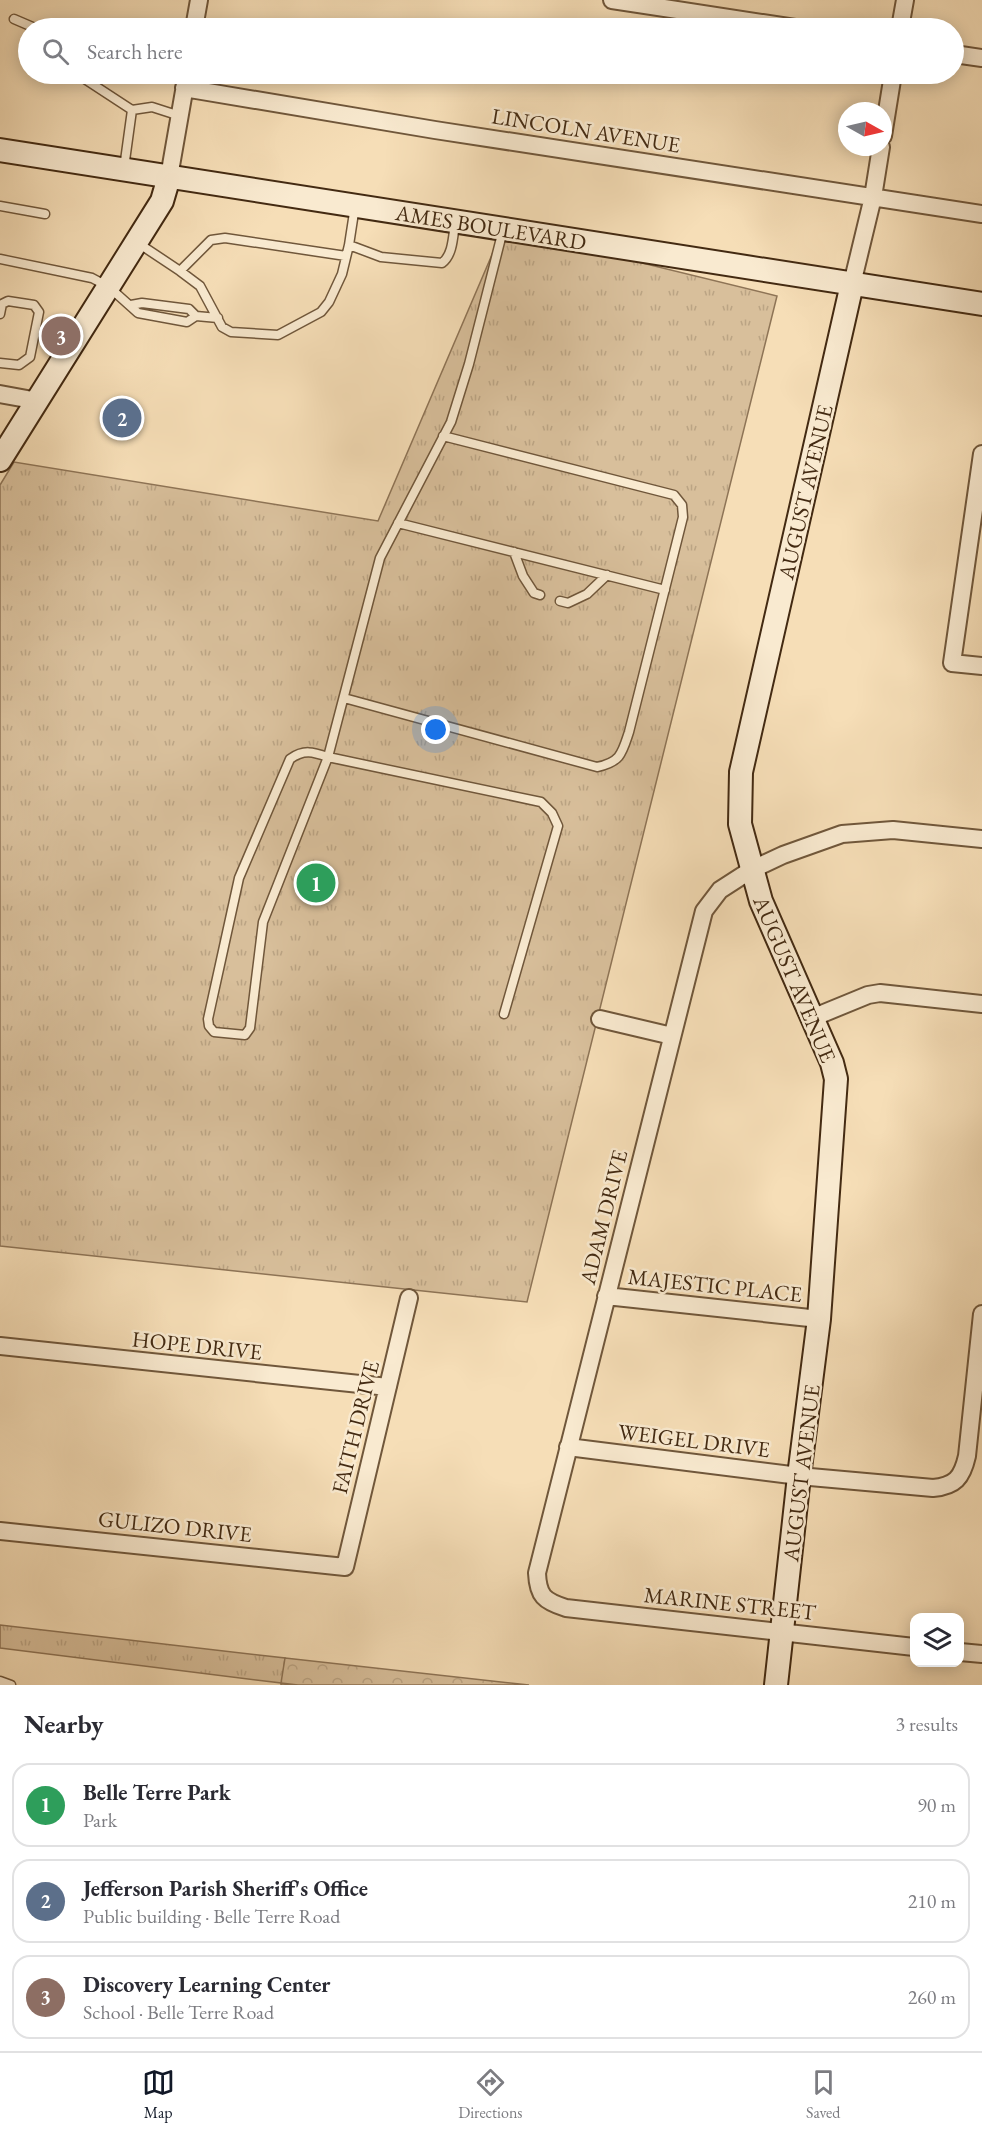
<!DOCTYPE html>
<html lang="en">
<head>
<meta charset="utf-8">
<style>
  :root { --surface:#fff; --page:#f7f7f7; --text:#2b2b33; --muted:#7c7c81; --line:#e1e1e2; --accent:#111827 }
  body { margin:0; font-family:"EB Garamond",serif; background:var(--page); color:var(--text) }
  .controls { position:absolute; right:18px; bottom:18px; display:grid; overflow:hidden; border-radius:12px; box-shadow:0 3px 15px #0003 }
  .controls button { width:54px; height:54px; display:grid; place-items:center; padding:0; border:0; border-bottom:2px solid var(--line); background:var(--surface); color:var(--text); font:30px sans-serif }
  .compass { position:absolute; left:838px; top:102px; width:54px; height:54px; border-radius:50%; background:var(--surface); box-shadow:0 3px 15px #0003; rotate:98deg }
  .you { position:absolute; left:436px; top:730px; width:21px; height:21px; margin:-15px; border:4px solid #fff; border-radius:50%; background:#1a73e8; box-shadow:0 0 0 9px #1a73e833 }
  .badge { display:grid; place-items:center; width:39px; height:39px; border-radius:50%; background:var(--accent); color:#fff; font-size:20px; font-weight:700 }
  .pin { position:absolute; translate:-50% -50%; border:3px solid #fff; box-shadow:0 2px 6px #0006 }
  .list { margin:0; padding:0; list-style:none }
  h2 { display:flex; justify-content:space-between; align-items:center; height:78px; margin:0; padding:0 24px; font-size:26px }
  h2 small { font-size:20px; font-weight:400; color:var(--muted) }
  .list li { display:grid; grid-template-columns:39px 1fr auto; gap:18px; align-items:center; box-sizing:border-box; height:84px; margin:0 12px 12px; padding:0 12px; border:2px solid var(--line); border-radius:18px }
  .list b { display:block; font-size:22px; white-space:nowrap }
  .list p { margin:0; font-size:20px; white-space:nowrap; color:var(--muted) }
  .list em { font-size:20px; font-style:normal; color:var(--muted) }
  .icon { flex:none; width:33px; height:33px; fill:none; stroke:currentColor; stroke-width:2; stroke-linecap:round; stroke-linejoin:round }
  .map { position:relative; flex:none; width:982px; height:1685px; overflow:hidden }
  .search { position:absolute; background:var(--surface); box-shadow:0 3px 15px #0003; left:18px; right:18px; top:18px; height:66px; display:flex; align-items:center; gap:15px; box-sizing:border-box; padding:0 21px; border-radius:33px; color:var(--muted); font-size:22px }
  .sheet { height:366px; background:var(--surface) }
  nav { display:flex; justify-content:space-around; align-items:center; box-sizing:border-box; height:84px; border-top:2px solid var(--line); background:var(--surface); font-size:16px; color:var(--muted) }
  nav a { display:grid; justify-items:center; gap:3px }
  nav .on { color:var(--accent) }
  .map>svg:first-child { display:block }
</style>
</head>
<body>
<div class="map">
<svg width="982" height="1685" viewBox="0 0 982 1685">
  <defs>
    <pattern id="grass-tufts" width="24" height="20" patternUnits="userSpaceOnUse" patternTransform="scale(1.5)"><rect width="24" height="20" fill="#d8bf9b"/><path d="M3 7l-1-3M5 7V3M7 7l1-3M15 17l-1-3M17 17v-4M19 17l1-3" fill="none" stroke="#bba484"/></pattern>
    <pattern id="forest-crowns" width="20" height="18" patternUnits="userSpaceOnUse" patternTransform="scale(1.5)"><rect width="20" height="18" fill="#d8bf9b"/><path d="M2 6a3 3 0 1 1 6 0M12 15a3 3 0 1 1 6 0" fill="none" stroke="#bba484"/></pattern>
  </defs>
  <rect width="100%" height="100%" fill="#f6deb7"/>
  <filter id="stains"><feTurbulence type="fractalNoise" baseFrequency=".00333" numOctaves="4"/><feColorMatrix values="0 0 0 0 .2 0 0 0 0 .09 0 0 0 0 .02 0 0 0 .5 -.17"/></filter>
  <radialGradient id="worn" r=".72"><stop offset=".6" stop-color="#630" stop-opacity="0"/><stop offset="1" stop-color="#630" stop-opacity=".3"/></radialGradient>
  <path fill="url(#grass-tufts)" stroke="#8e7456" stroke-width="1.5" d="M 503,229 L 777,296 L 527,1302 L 0,1246 L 0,485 L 14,462 L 378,521 Z
    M 0,1625 L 285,1658 L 282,1683 L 298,1685 L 281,1685 L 281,1683 L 0,1648 Z"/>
  <path fill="url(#forest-crowns)" stroke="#8e7456" stroke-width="1.5" d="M 285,1658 L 529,1685 L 298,1685 L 281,1683 Z"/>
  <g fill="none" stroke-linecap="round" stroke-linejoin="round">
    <defs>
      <path id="lane" d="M 14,19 L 35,28
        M 77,74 L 132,110
        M 124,168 L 132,110 L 152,107 L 180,116
        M 0,206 L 45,214
        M 355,206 L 349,245 L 381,257 L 442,263 C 453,255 453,236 455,223
        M 503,230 L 469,364 L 451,422 L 380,558 L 328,757 L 263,922 L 250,1028 L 245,1035 L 214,1032 L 209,1026 L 208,1019 L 239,878 L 290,759 C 304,749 313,752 328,757 L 541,802 L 552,813 L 558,826 L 504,1014
        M 138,243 L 180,271 L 211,240 L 225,238 L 346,256
        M 0,259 L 92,278 L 109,287 L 138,313 L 187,322 L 196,316 L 189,309 L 142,303 L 131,305
        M 180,271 L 200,286 L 222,327 L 231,332 L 278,335 L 321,312 L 329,302 L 342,274 L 349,245
        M 0,314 L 2,304 L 8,301 L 34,305 L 39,312 L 30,357 L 19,365 L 0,363
        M 196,316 L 218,318
        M 398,523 L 665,590
        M 514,552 L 523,576 L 534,593 L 540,595
        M 560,601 L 568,603 L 587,594 L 607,575
        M 344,698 L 597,767 C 621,762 622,753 629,732 L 683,517 L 682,505 L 674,495 L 443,436
        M 0,1681 L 11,1685"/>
      <path id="street" d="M 612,0 L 795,28
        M 194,28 L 199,0
        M 900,28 L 905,0
        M 954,54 L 982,58
        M 184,88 L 435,130 L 982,214
        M 883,136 L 893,74
        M 169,177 L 187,74
        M 852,284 L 873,197 L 881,147
        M 0,394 L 38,401
        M 982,454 L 952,663 L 982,666
        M 812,1018 L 868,995 L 880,993 L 982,1004
        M 600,1019 L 672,1036
        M 606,1296 L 819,1319
        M 0,1346 L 388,1387
        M 568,1447 L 799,1476 L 933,1488 C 955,1486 962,1478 967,1456 L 982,1314
        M 0,1531 L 345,1567 L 409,1298
        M 914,1647 L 566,1608 C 544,1601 538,1596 537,1573 L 704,911 L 720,890 L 751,870 L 783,855 L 842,834 L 893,830 L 982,839
        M 960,1652 L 982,1654"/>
      <path id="secondary" d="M 0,150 L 982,304
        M 0,460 L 162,201 L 169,177
        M 776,1685 L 799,1476 L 819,1319 L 836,1079 L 832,1063 L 761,901 L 740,824 L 741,772 L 852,284"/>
    </defs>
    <use href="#lane" stroke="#70573b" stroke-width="11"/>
    <use href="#street" stroke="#70573b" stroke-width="20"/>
    <use href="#secondary" stroke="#432a12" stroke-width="26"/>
    <use href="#lane" stroke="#f9ead0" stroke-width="8"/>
    <use href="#street" stroke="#f9ead0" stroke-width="16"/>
    <use href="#secondary" stroke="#f9ead0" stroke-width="22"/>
  </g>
  <g text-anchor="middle" stroke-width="5" stroke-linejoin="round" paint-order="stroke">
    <g font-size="22" fill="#432a12" stroke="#f9ead0">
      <text transform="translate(586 130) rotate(9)" y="8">LINCOLN AVENUE</text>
      <text transform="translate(491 227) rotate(9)" y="8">AMES BOULEVARD</text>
      <text transform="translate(805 492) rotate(-77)" y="8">AUGUST AVENUE</text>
      <text transform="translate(795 979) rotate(67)" y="8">AUGUST AVENUE</text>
      <text transform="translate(603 1217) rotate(-76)" y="8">ADAM DRIVE</text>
      <text transform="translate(715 1285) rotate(6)" y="8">MAJESTIC PLACE</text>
      <text transform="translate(197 1345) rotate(6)" y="8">HOPE DRIVE</text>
      <text transform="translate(355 1427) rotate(-76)" y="8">FAITH DRIVE</text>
      <text transform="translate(694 1440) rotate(7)" y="8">WEIGEL DRIVE</text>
      <text transform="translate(801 1473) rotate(-83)" y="8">AUGUST AVENUE</text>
      <text transform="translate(175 1526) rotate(6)" y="8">GULIZO DRIVE</text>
      <text transform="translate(730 1603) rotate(6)" y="8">MARINE STREET</text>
    </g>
  </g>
  <rect width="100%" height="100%" filter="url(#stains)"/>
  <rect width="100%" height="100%" fill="url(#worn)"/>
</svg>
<div class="controls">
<button><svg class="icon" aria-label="layers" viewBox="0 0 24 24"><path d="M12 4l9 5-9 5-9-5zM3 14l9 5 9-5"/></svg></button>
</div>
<svg class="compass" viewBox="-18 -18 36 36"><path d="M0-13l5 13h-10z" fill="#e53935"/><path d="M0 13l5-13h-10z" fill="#7c7c81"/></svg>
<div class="you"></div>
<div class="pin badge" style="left:316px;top:883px;background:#2e9e5b">1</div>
<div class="pin badge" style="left:122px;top:418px;background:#5c6f8a">2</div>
<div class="pin badge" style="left:61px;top:336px;background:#8d6e63">3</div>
<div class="search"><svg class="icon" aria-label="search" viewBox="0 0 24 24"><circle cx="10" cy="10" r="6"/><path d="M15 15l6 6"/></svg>Search here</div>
</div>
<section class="sheet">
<h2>Nearby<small>3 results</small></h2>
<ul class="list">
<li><span class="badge" style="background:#2e9e5b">1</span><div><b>Belle Terre Park</b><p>Park</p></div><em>90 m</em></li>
<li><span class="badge" style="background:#5c6f8a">2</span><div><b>Jefferson Parish Sheriff's Office</b><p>Public building · Belle Terre Road</p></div><em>210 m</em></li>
<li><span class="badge" style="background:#8d6e63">3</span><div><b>Discovery Learning Center</b><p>School · Belle Terre Road</p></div><em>260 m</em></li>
</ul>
</section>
<nav>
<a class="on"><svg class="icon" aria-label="map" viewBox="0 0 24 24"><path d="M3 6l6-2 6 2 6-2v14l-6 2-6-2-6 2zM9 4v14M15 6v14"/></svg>Map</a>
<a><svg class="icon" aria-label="directions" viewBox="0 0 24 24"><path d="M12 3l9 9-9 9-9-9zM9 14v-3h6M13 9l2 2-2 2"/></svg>Directions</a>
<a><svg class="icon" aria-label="saved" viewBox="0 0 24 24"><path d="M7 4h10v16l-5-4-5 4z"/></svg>Saved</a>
</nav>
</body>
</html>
